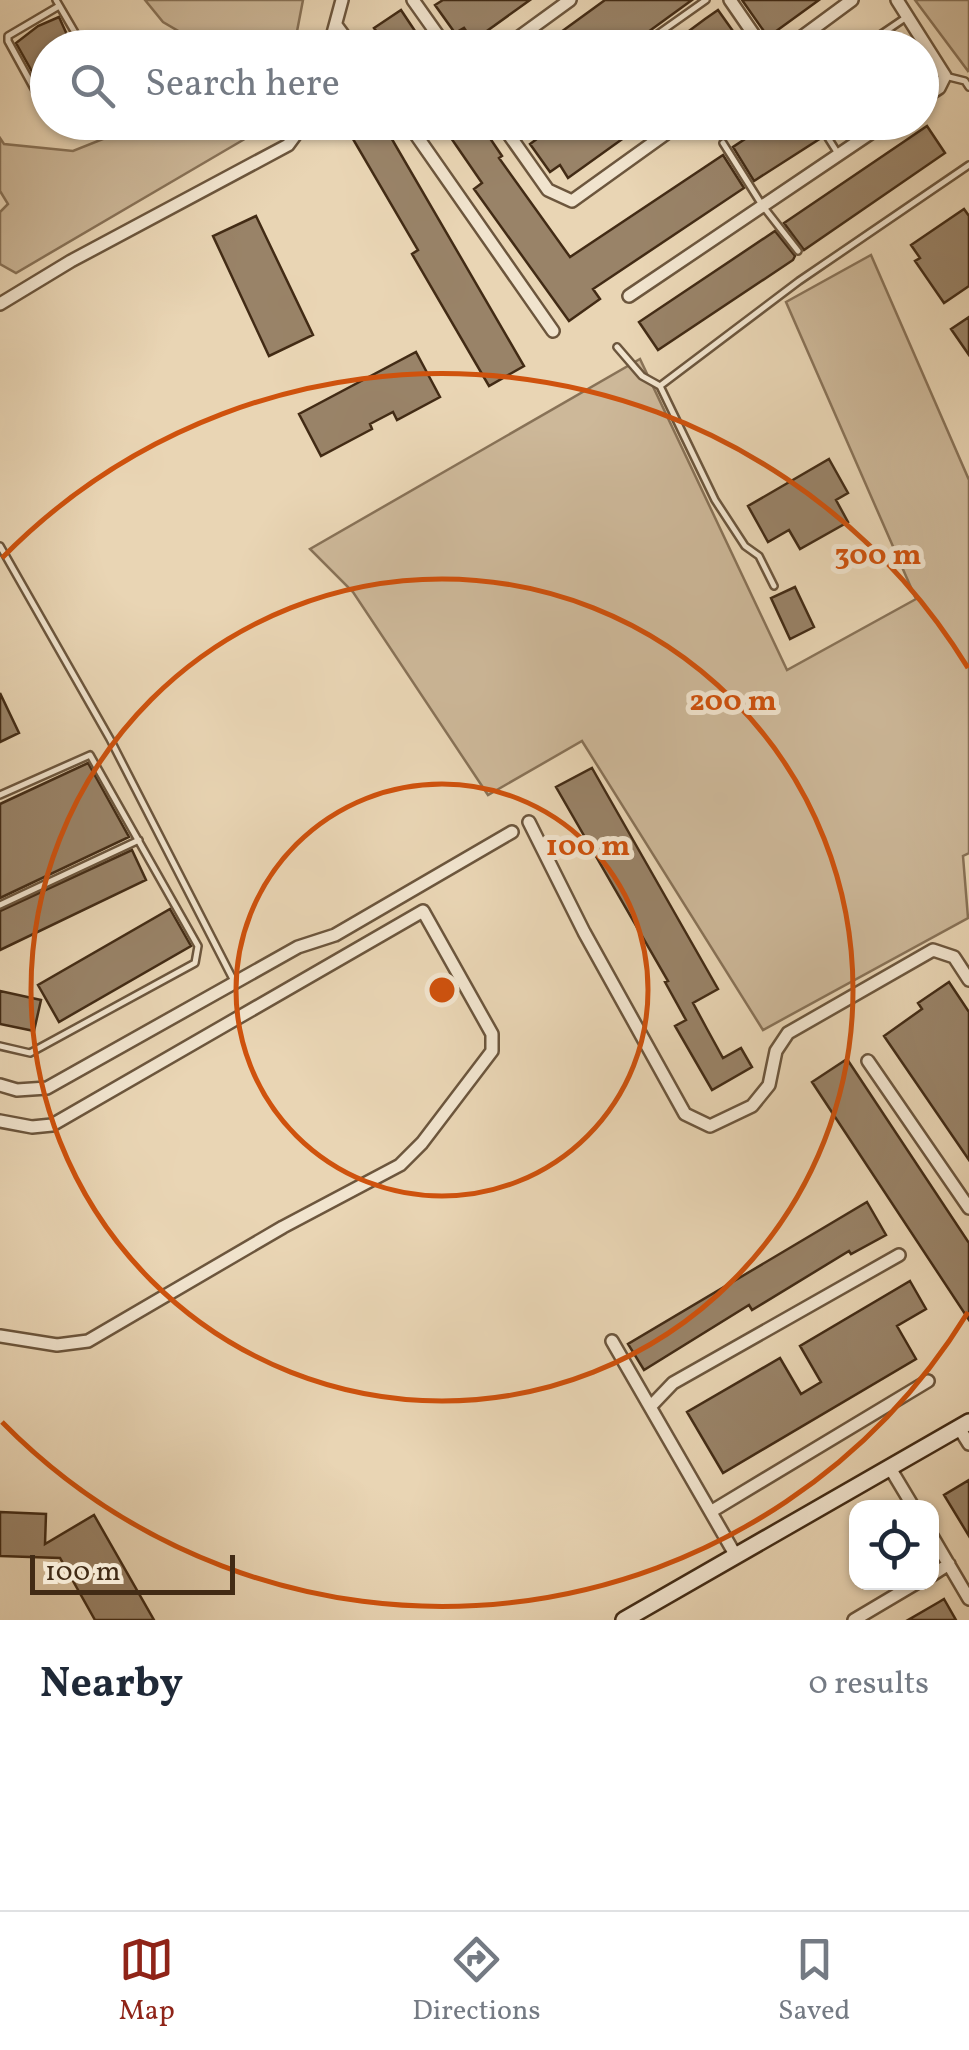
<!DOCTYPE html>
<html lang="en">
<head>
<meta charset="utf-8">
<style>
  :root { --surface:#fff; --page:#f2f2f3; --text:#1f2937; --muted:#747a83; --line:#e0e1e3; --accent:#8f2418 }
  body { margin:0; font-family:Vollkorn,serif; background:var(--page); color:var(--text) }
  .controls { position:absolute; right:30px; bottom:30px; display:grid; overflow:hidden; border-radius:20px; box-shadow:0 2px 8px #0004 }
  .controls button { width:90px; height:90px; display:grid; place-items:center; padding:0; border:0; border-bottom:2px solid var(--line); background:var(--surface); color:var(--text); font:50px sans-serif }
  .scale { position:absolute; left:30px; bottom:25px; width:205px; box-sizing:border-box; padding-left:10px; border:5px solid #422b15; border-top:0; font-size:28px; line-height:35px; white-space:nowrap; color:#422b15; -webkit-text-stroke:8px #f1e4ce; paint-order:stroke }
  .list { margin:0; padding:0; list-style:none }
  h2 { display:flex; justify-content:space-between; align-items:center; height:130px; margin:0; padding:0 40px; font-size:42px }
  h2 small { font-size:32px; font-weight:400; color:var(--muted) }
  .icon { flex:none; width:55px; height:55px; fill:none; stroke:currentColor; stroke-width:2; stroke-linecap:round; stroke-linejoin:round }
  .map { position:relative; flex:none; width:969px; height:1620px; overflow:hidden }
  .search { position:absolute; background:var(--surface); box-shadow:0 2px 8px #0004; left:30px; right:30px; top:30px; height:110px; display:flex; align-items:center; gap:25px; box-sizing:border-box; padding:0 35px; border-radius:55px; color:var(--muted); font-size:38px }
  .sheet { height:290px; background:var(--surface) }
  nav { display:flex; justify-content:space-around; align-items:center; box-sizing:border-box; height:140px; border-top:2px solid var(--line); background:var(--surface); font-size:28px; color:var(--muted) }
  nav a { display:grid; justify-items:center; gap:5px }
  nav .on { color:var(--accent) }
  .map>svg:first-child { display:block }
</style>
</head>
<body>
<div class="map">
<svg width="969" height="1620" viewBox="0 0 969 1620">
  <rect width="100%" height="100%" fill="#e9d5b4"/>
  <filter id="stains"><feTurbulence type="fractalNoise" baseFrequency=".002" numOctaves="4"/><feColorMatrix values="0 0 0 0 .2 0 0 0 0 .09 0 0 0 0 .02 0 0 0 .5 -.17"/></filter>
  <radialGradient id="worn" r=".72"><stop offset=".6" stop-color="#630" stop-opacity="0"/><stop offset="1" stop-color="#630" stop-opacity=".3"/></radialGradient>
  <path fill="#cdb899" stroke="#887257" stroke-width="2.5" d="M 145,0 L 303,0 L 294,47 L 196,48 L 197,42 L 163,22 Z
    M 915,0 L 969,0 L 969,70 L 968,71 Z
    M 143,123 L 272,123 L 16,273 L 0,264 L 0,212 L 8,204 L 0,191 L 0,138 L 4,144 L 73,151 Z
    M 871,255 L 969,480 L 969,853 L 963,856 L 968,918 L 763,1030 L 582,741 L 488,795 L 353,592 L 310,549 L 640,359 L 787,670 L 916,599 L 786,302 Z"/>
  <path fill="#998368" stroke="#422b15" stroke-width="2.5" d="M 443,0 L 530,0 L 473,41 L 464,28 L 455,33 L 435,5 Z
    M 605,0 L 692,0 L 626,48 L 539,48 Z
    M 742,0 L 819,0 L 768,37 Z
    M 401,10 L 415,31 L 427,48 L 388,48 L 374,28 Z
    M 718,10 L 745,48 L 666,48 L 705,19 Z
    M 59,17 L 73,48 L 48,48 L 48,100 L 16,43 L 38,26 Z
    M 343,122 L 382,122 L 524,366 L 489,386 L 412,254 L 418,250 Z
    M 440,122 L 479,122 L 502,156 L 499,158 L 570,257 L 723,155 L 744,188 L 593,289 L 600,299 L 569,321 L 474,189 L 482,183 Z
    M 560,122 L 646,122 L 568,178 L 560,165 L 550,172 L 530,144 Z
    M 771,122 L 812,122 L 821,138 L 754,181 L 733,147 Z
    M 927,126 L 945,153 L 804,250 L 784,223 Z
    M 964,209 L 969,216 L 969,286 L 944,303 L 915,261 L 920,258 L 911,245 Z
    M 256,216 L 313,335 L 269,356 L 213,236 Z
    M 775,231 L 795,256 L 793,260 L 658,350 L 639,322 Z
    M 969,317 L 969,355 L 951,329 Z
    M 416,352 L 440,397 L 397,420 L 393,412 L 370,424 L 372,429 L 321,456 L 299,414 Z
    M 829,459 L 848,493 L 836,500 L 848,522 L 800,549 L 789,530 L 768,542 L 748,506 Z
    M 795,587 L 814,627 L 790,639 L 771,598 Z
    M 0,693 L 19,733 L 0,742 Z
    M 88,763 L 129,837 L 0,898 L 0,804 Z
    M 592,768 L 718,989 L 693,1003 L 707,1029 L 723,1058 L 741,1048 L 752,1067 L 712,1090 L 675,1026 L 686,1020 L 665,982 L 668,981 L 556,787 Z
    M 132,850 L 146,880 L 0,950 L 0,911 Z
    M 170,909 L 191,946 L 59,1022 L 38,985 Z
    M 949,982 L 969,1012 L 969,1160 L 884,1036 L 922,1009 L 918,1003 Z
    M 0,991 L 41,1000 L 34,1031 L 0,1024 Z
    M 847,1059 L 969,1243 L 969,1320 L 812,1082 Z
    M 867,1202 L 886,1235 L 851,1254 L 849,1251 L 752,1310 L 749,1305 L 644,1370 L 628,1344 Z
    M 910,1281 L 926,1309 L 897,1326 L 916,1359 L 723,1473 L 687,1412 L 780,1358 L 801,1394 L 821,1382 L 800,1346 Z
    M 969,1480 L 969,1536 L 944,1495 Z
    M 0,1512 L 46,1514 L 45,1544 L 94,1515 L 154,1620 L 95,1620 L 60,1558 L 0,1556 Z
    M 944,1599 L 956,1620 L 908,1620 L 939,1602 Z"/>
  <g fill="none" stroke-linecap="round" stroke-linejoin="round">
    <defs>
      <path id="lane" d="M 56,0 L 84,48
        M 638,48 L 706,0
        M 861,48 L 908,16
        M 945,76 L 965,81 L 969,87
        M 48,114 L 8,41 L 8,36 L 59,6
        M 818,122 L 837,152
        M 510,138 L 532,122
        M 723,143 L 762,205 L 798,251
        M 617,347 L 642,376 L 660,386 L 715,500 L 745,546 L 759,556 L 774,586
        M 660,386 L 799,281 L 969,165
        M 0,546 L 110,739 L 235,983
        M 0,795 L 90,755 L 198,946 L 195,963 L 30,1053 L 0,1046
        M 0,905 L 139,840"/>
      <path id="street" d="M 413,0 L 447,48
        M 730,0 L 763,48
        M 897,0 L 945,76 L 939,88 L 922,99
        M 336,25 L 353,48
        M 329,48 L 342,0
        M 504,48 L 570,0
        M 787,48 L 852,0
        M 407,122 L 553,331
        M 500,122 L 548,190 L 572,201 L 682,122
        M 629,296 L 887,122
        M 0,304 L 71,261 L 288,145 L 305,122
        M 529,822 L 584,932 L 685,1114 L 710,1126 L 752,1106 L 769,1085 L 776,1051 L 788,1033 L 933,950 L 954,957 L 969,980
        M 868,1061 L 969,1208
        M 0,1085 L 17,1090 L 47,1088 L 298,947 L 335,935 L 512,832
        M 0,1121 L 32,1127 L 52,1125 L 423,911 L 492,1034 L 492,1051 L 422,1143 L 400,1165 L 283,1227 L 88,1341 L 57,1345 L 0,1336
        M 612,1341 L 736,1556
        M 651,1406 L 673,1383 L 899,1255
        M 959,1428 L 969,1444
        M 890,1468 L 914,1508
        M 712,1511 L 928,1381
        M 932,1536 L 969,1599
        M 932,1575 L 949,1564
        M 854,1620 L 918,1582"/>
      <path id="secondary" d="M 624,1620 L 969,1422"/>
    </defs>
    <use href="#lane" stroke="#6c563d" stroke-width="10"/>
    <use href="#street" stroke="#6c563d" stroke-width="16"/>
    <use href="#secondary" stroke="#422b15" stroke-width="20"/>
    <use href="#lane" stroke="#f1e4ce" stroke-width="5"/>
    <use href="#street" stroke="#f1e4ce" stroke-width="11"/>
    <use href="#secondary" stroke="#f1e4ce" stroke-width="15"/>
  </g>
  <g fill="none" stroke="#cf520d" stroke-width="5">
    <circle cx="442" cy="990" r="206"/>
    <circle cx="442" cy="990" r="411"/>
    <path d="M968 1312A617 617 0 0 1 2 1422M2 558A617 617 0 0 1 968 668"/>
  </g>
  <circle cx="442" cy="990" r="15" fill="#cf520d" stroke="#f1e4ce" stroke-width="5"/>
  <g font-size="30" text-anchor="middle" font-weight="bold" fill="#cf520d" stroke="#f1e4ce" stroke-width="10" stroke-linejoin="round" paint-order="stroke">
    <text x="878" y="564">300 m</text>
    <text x="733" y="710">200 m</text>
    <text x="588" y="855">100 m</text>
  </g>
  <rect width="100%" height="100%" filter="url(#stains)"/>
  <rect width="100%" height="100%" fill="url(#worn)"/>
</svg>
<div class="controls">
<button><svg class="icon" aria-label="locate" viewBox="0 0 24 24"><circle cx="12" cy="12" r="6"/><path d="M12 2v4M12 18v4M2 12h4M18 12h4"/></svg></button>
</div>
<div class="scale">100 m</div>
<div class="search"><svg class="icon" aria-label="search" viewBox="0 0 24 24"><circle cx="10" cy="10" r="6"/><path d="M15 15l6 6"/></svg>Search here</div>
</div>
<section class="sheet">
<h2>Nearby<small>0 results</small></h2>
<ul class="list">
</ul>
</section>
<nav>
<a class="on"><svg class="icon" aria-label="map" viewBox="0 0 24 24"><path d="M3 6l6-2 6 2 6-2v14l-6 2-6-2-6 2zM9 4v14M15 6v14"/></svg>Map</a>
<a><svg class="icon" aria-label="directions" viewBox="0 0 24 24"><path d="M12 3l9 9-9 9-9-9zM9 14v-3h6M13 9l2 2-2 2"/></svg>Directions</a>
<a><svg class="icon" aria-label="saved" viewBox="0 0 24 24"><path d="M7 4h10v16l-5-4-5 4z"/></svg>Saved</a>
</nav>
</body>
</html>
